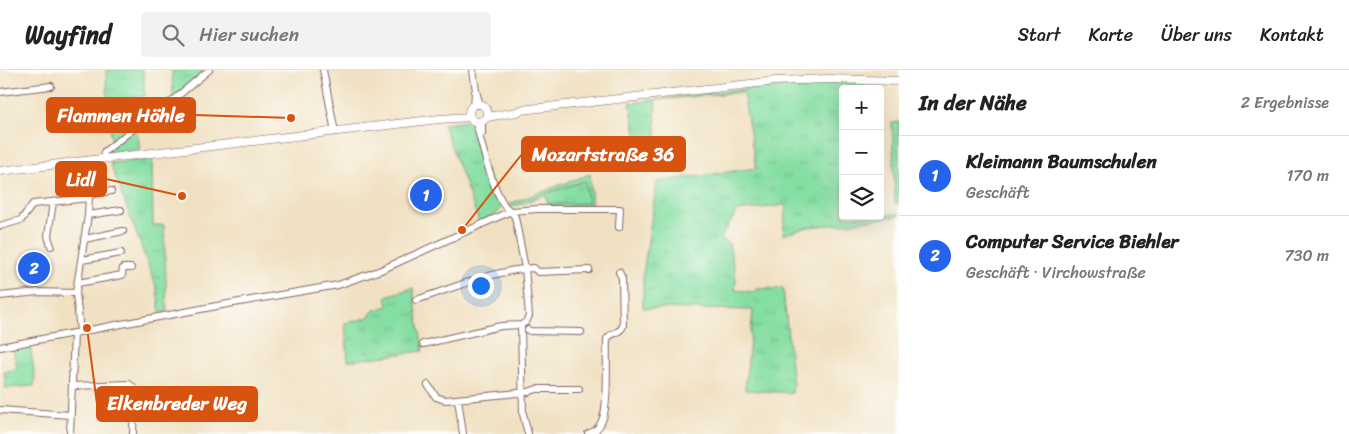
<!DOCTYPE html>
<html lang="de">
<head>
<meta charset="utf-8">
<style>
  :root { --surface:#fff; --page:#f2f2f2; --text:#222; --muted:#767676; --line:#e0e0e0; --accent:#2563eb }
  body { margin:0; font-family:Sriracha,sans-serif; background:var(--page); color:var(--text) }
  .controls { position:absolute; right:15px; top:15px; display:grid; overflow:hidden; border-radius:5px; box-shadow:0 5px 20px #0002 }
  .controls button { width:45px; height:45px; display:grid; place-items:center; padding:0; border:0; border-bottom:1px solid var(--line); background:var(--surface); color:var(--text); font:25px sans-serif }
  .you { position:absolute; left:480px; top:215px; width:18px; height:18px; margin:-12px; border:4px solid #fff; border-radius:50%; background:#1a73e8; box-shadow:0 0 0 8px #1a73e833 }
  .badge { display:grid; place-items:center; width:32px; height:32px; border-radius:50%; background:var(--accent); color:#fff; font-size:16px; font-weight:700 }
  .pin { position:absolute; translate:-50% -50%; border:2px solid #fff; box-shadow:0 1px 5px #0006 }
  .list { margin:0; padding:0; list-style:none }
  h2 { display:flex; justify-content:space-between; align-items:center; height:65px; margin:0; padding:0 20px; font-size:21px }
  h2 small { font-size:16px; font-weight:400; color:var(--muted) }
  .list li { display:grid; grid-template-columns:32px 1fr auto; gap:15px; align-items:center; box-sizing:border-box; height:80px; padding:0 20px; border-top:1px solid var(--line) }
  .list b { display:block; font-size:19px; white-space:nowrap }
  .list p { margin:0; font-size:16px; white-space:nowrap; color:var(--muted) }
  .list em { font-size:16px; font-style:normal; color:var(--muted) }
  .icon { flex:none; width:28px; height:28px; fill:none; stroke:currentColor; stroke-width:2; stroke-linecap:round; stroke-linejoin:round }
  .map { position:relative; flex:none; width:899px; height:364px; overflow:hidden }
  header { display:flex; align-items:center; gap:30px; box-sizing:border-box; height:70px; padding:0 25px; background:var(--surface); border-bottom:1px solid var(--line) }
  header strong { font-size:24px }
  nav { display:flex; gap:28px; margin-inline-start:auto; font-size:18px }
  .search { width:350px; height:45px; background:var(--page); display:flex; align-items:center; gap:12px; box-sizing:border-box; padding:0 18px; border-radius:5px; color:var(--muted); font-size:19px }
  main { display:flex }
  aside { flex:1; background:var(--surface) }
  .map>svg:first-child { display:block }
</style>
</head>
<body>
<header>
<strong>Wayfind</strong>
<div class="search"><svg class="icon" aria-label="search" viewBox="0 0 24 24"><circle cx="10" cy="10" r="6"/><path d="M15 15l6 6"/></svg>Hier suchen</div>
<nav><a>Start</a><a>Karte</a><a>Über uns</a><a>Kontakt</a></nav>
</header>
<main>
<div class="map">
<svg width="899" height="364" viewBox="0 0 899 364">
  <defs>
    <pattern id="grass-tufts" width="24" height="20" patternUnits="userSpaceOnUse" patternTransform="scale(1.25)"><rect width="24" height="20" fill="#85dea3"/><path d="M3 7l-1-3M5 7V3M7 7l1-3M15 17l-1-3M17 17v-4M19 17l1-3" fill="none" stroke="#74be8c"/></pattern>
    <pattern id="park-crowns" width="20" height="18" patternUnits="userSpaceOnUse" patternTransform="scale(1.25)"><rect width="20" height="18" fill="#85dea3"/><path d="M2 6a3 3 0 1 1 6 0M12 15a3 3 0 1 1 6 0" fill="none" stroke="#74be8c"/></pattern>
  </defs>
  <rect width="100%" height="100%" fill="#fdfcf7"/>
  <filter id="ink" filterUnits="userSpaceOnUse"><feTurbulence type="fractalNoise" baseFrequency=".02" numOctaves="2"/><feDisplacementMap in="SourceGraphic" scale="10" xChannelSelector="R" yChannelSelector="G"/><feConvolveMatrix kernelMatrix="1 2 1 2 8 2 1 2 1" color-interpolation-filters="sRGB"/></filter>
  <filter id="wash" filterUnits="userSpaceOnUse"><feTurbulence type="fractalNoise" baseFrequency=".0096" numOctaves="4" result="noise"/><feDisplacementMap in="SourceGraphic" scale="20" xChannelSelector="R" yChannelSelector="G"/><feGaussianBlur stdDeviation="1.12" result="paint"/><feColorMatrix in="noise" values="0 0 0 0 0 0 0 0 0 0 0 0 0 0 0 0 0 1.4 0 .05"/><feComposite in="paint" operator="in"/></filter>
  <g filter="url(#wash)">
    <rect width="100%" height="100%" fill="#f1e1c3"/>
    <path fill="url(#grass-tufts)" stroke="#687e67" d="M 106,0 L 143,0 L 145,26 L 132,27 L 140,79 L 106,83 L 112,73 L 108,43 Z
      M 172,0 L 201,0 L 202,4 L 173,28 Z
      M 815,13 L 864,13 L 864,19 L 843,19 L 843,146 L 880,146 L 899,143 L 899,146 L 842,154 L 808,157 L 783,165 L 786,135 L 737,141 L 721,168 L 729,174 L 736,209 L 735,220 L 755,222 L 756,219 L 783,218 L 793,315 L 792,323 L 745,320 L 753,240 L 643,238 L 643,204 L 657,112 L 756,98 L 743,22 L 655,30 L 657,90 L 641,91 L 630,33 C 692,25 753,16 815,13 Z
      M 467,51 L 470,54 L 474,61 L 483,93 L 501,137 L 498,143 L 479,152 L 443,54 Z
      M 899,52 L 899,133 L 895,133 L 892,53 Z
      M 152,89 L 153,155 L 164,155 L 167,242 L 160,243 L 157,219 L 110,93 Z
      M 590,104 L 592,136 L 549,137 L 548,134 L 588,133 L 585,111 L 545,124 L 514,137 L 509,134 Z
      M 413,218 L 423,281 L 348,291 L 345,253 L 367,248 L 374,240 L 388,236 L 386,226 Z
      M 30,275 L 35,308 L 34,316 L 6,318 L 4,302 L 17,299 L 13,278 Z"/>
    <path fill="url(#park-crowns)" stroke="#687e67" d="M 585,111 L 588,133 L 548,134 L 545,124 Z"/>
  </g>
  <g filter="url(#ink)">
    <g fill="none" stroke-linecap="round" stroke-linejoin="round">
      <defs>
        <path id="minor" d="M 323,0 L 335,62
          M 473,0 L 476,21 L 480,35
          M 0,22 L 51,16
          M 474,36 L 475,22
          M 476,52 C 482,76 491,115 504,135 C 507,139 512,142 515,147 L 525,198 L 529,246 L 526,252 L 521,255 L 523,344 L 528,364
          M 482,63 L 482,52
          M 103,89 L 104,82 L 133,59 L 161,40 L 209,0
          M 88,145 L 121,140
          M 0,156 L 21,150 L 33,134 L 88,128
          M 85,169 L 123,161
          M 51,176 L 48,166 L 53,132
          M 82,190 L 121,183
          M 78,213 L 122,205 L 123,198 L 131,198
          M 0,226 L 38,222 L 76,223
          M 416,230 C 454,218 494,200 534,198 L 538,202 L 589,200
          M 528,260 L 530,261 L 581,262
          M 80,262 L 76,223 L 88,145 L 89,125 L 111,121
          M 423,274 L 501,256 L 521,255
          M 0,277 L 222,235 L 338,215 L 381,200 L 511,141 L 538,139 L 620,139 L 619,157
          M 428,315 L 436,327 L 445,330 L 528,322 L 537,319 L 579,319
          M 72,316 L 129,314 L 133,317 L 134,321 L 133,364
          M 458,329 L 463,364
          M 0,340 L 70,345
          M 70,364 L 74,263
          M 588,364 C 595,362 599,358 602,351 C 609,334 606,289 607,269 C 611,262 620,264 623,256 L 622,208 L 619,202"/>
        <path id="major" d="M469 43a9 9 0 1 1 18 0a9 9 0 1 1-18 0Z
          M 487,47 L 517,42 L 521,40 L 776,11 L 828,9 L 899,11
          M 0,101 L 439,49 L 470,47"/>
      </defs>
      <use href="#minor" stroke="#846360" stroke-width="8"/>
      <use href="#major" stroke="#846360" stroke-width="9"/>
      <use href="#minor" stroke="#fff" stroke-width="6"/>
      <use href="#major" stroke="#fff" stroke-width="8"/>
    </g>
  </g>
  <path fill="none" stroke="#d8530f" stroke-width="2" d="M291 48L195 45M462 160L522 84M182 126L106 109M87 258L97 334"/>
  <g fill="#d8530f" stroke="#fdfcf7" stroke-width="2">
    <circle cx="291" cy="48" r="5"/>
    <circle cx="462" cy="160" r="5"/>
    <circle cx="182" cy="126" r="5"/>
    <circle cx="87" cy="258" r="5"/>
  </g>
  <g fill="#d8530f" stroke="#d8530f" stroke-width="2">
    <rect x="47" y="28" width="148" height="34" rx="5"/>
    <rect x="522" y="67" width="163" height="34" rx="5"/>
    <rect x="56" y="92" width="50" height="34" rx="5"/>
    <rect x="97" y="317" width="160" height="34" rx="5"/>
  </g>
  <g font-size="19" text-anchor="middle" font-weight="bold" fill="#fff">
    <text x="121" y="52">Flammen Höhle</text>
    <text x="603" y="91">Mozartstraße 36</text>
    <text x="81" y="116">Lidl</text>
    <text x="177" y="340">Elkenbreder Weg</text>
  </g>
</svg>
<div class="controls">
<button>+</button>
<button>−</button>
<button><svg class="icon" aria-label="layers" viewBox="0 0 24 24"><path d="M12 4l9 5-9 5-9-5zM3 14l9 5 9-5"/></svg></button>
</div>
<div class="you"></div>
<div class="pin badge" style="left:426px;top:125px">1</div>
<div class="pin badge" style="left:34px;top:198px">2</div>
</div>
<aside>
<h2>In der Nähe<small>2 Ergebnisse</small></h2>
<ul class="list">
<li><span class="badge">1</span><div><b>Kleimann Baumschulen</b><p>Geschäft</p></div><em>170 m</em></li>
<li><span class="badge">2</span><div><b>Computer Service Biehler</b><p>Geschäft · Virchowstraße</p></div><em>730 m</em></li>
</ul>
</aside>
</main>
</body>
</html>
